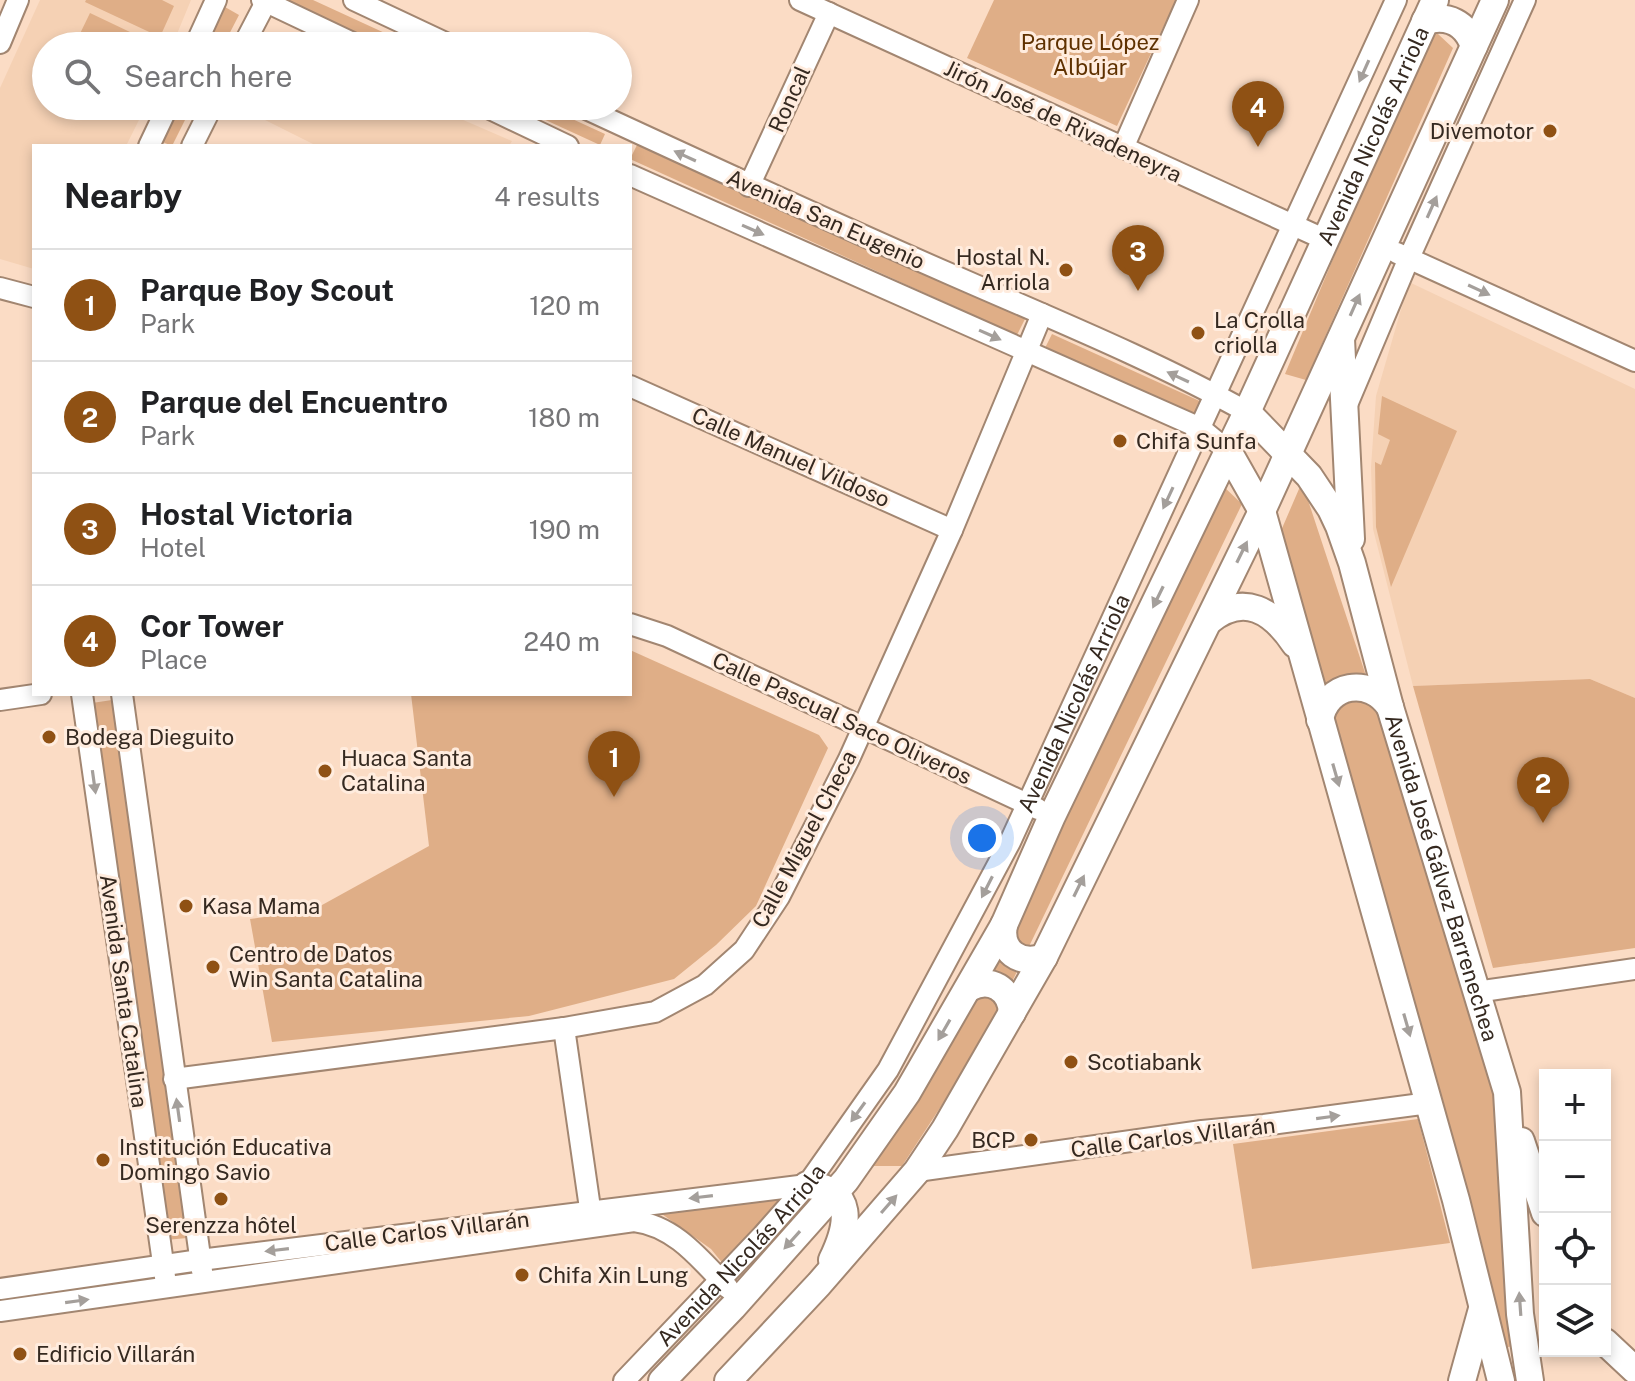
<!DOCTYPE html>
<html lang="en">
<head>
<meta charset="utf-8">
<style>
  :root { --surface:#fff; --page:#f2f2f2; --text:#202124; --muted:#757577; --line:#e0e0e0; --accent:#8f5114 }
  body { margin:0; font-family:"Public Sans",sans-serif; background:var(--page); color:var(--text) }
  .controls { position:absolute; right:24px; bottom:24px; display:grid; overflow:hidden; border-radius:0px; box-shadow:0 4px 12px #0003 }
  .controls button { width:72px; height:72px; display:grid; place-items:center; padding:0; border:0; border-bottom:2px solid var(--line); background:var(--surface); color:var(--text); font:40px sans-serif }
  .you { position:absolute; left:982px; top:838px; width:28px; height:28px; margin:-20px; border:6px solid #fff; border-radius:50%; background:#1a73e8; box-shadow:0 0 0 12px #1a73e833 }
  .badge { display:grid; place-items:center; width:52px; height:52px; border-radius:50%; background:var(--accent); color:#fff; font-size:26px; font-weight:700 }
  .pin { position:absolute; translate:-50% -66px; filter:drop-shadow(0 2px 4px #0008) }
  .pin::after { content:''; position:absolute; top:42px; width:28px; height:24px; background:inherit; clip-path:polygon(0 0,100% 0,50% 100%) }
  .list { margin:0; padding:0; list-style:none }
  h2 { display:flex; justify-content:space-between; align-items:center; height:104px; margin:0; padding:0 32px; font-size:34px }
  h2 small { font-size:26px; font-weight:400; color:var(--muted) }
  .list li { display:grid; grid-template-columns:52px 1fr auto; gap:24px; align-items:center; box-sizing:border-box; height:112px; padding:0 32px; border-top:2px solid var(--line) }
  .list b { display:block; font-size:30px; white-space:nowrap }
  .list p { margin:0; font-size:26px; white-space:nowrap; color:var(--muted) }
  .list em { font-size:26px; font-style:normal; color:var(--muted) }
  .icon { flex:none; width:44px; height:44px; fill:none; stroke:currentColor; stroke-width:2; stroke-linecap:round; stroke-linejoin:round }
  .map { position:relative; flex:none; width:1635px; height:1381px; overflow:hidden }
  .search { position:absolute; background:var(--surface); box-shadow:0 4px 12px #0003; left:32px; top:32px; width:600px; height:88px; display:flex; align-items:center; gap:20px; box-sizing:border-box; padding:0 28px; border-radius:44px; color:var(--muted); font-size:30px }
  .panel { position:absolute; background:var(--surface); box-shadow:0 4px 12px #0003; left:32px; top:144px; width:600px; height:552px; border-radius:0px }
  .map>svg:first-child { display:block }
</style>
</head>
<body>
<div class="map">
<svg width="1635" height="1381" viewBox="0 0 1635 1381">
  <rect width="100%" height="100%" fill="#fbdcc5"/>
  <path fill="#f5d1b4" d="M 40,0 L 191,0 L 172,46 L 46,46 L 46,106 L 146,106 L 126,146 L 34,146 L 34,269 L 0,259 L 0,88 Z
    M 242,106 L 431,106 L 512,141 L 509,146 L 317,146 L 241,108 Z
    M 1409,282 L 1635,389 L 1635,698 L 1590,679 L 1413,686 L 1373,529 L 1371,467 L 1376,396 Z"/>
  <path fill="#dfae87" d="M 86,0 L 162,0 L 174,6 L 160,37 L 85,2 Z
    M 290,0 L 313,0 L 413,46 L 384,46 L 288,2 Z
    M 994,0 L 1176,0 L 1117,126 L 967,58 Z
    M 225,7 L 239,15 L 223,46 L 206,46 Z
    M 90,13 L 151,42 L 149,46 L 74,46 Z
    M 1427,34 L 1438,34 L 1453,48 L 1306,380 L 1285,374 Z
    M 175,106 L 192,106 L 172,146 L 158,140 Z
    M 515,106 L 544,106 L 605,134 L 600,145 Z
    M 639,141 L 1026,317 L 1017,335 L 630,159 Z
    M 1052,334 L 1204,403 L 1197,418 L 1045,348 Z
    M 1382,396 L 1457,431 L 1391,587 L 1376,527 L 1375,462 L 1381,465 L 1390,440 L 1378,434 Z
    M 1302,482 L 1479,1018 L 1504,1142 L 1513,1346 L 1504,1348 L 1280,533 Z
    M 1223,486 L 1242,504 L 983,1042 L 902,1166 L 866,1166 Z
    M 630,650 L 819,735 L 828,748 L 756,906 L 716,945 L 674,979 L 529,1016 L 272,1042 L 250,919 L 313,910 L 429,846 L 411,694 L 630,694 Z
    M 1590,679 L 1635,698 L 1635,948 L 1493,968 L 1413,686 Z
    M 112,700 L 187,1238 L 166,1240 L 92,703 Z
    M 1418,1119 L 1450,1243 L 1252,1269 L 1233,1144 Z
    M 787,1192 L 724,1265 L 711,1249 L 659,1212 Z"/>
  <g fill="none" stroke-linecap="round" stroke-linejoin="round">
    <defs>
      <g id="minor">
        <path d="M 262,0 L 359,46"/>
        <path d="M 354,0 L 452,46"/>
        <path d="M 800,0 L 1326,240"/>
        <path d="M 0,43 L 18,0"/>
        <path d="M 195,46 L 216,0"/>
        <path d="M 243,46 L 267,0"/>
        <path d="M 484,106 L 568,146"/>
        <path d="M 580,106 C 703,163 826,220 950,274 C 1050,318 1152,359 1247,412"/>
        <path d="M 149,146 L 168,106"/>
        <path d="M 192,146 L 212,106"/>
        <path d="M 1123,148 L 1188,0"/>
        <path d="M 630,175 L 1200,428 L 1228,451"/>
        <path d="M 749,186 L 829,13"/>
        <path d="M 1397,253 L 1635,361"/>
        <path d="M 0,288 L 34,297"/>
        <path d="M 630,386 L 952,530"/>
        <path d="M 1346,407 L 1409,258 L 1525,0"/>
        <path d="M 630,624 L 667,636 L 1038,809"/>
        <path d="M 82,694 L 165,1277"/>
        <path d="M 122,694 L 202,1271"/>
        <path d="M 0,700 L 41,694"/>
        <path d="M 1476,992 L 1635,969"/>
        <path d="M 564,1028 L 592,1222"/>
        <path d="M 174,1079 L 564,1028 L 655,1012 L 705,985 L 744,950 L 779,897 L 849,759 L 952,530 L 1042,314"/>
        <path d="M 917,1171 L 1202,1131 L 1264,1125 L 1429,1103"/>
        <path d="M 0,1289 L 200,1260 L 807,1185"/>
        <path d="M 0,1311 L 634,1221 C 675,1226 700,1259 728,1288"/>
        <path id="s1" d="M 624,1381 L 763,1235 L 807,1185 L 888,1070 L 1010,842 L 1396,0"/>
      </g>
      <g id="major">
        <path d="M 1425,21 C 1448,14 1466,23 1474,46"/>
        <path d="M 1341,339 L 1351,539"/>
        <path id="s2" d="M 1247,412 L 1309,476 L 1331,509 L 1339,526 L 1352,563 L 1390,707 L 1507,1092 L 1520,1314 L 1530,1381"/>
        <path d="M 1228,451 L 1262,511 L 1456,1200 L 1501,1381"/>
        <path d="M 1209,621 C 1244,592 1273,611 1295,644"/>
        <path d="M 1320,720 C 1326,683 1370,676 1390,707"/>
        <path d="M 1004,925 C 999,951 1020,966 1044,957"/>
        <path d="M 969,988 C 990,976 1011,989 1012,1013"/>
        <path d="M 1521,1141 L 1545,1213"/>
        <path d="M 807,1185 C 856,1189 849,1225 832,1260"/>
        <path d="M 1605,1342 L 1635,1370"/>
        <path id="s3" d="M 662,1381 L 733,1307 L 846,1180 L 907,1093 L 1004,925 L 1052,816 L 1247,412 L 1435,0"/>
        <path d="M 728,1381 L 819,1284 L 917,1171 L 945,1129 L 1044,957 L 1262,511 L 1495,0"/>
        <path d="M 1462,1381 L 1482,1309"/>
      </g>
    </defs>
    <use href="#minor" stroke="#a28671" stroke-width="24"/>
    <use href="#major" stroke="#a28671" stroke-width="30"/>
    <use href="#minor" stroke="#fff" stroke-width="20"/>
    <use href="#major" stroke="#fff" stroke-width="26"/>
  </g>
  <defs><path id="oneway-solid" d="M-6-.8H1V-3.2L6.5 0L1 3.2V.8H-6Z" transform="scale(2)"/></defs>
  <g fill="#a49f9b">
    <use href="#oneway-solid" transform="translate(1364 71) rotate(114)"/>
    <use href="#oneway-solid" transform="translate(685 156) rotate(-155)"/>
    <use href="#oneway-solid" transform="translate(1432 207) rotate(-66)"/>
    <use href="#oneway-solid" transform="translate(753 230) rotate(24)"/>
    <use href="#oneway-solid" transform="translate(1479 290) rotate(25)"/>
    <use href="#oneway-solid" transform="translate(1355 305) rotate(-66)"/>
    <use href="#oneway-solid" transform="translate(990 335) rotate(24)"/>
    <use href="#oneway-solid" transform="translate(1178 377) rotate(-155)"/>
    <use href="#oneway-solid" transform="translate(1168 498) rotate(115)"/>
    <use href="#oneway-solid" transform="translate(1242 552) rotate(-64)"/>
    <use href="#oneway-solid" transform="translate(1158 597) rotate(116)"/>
    <use href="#oneway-solid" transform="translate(1336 775) rotate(74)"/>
    <use href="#oneway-solid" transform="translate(94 782) rotate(82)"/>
    <use href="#oneway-solid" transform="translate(1079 886) rotate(-64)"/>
    <use href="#oneway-solid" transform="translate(987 887) rotate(117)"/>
    <use href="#oneway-solid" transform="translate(1407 1025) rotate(74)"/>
    <use href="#oneway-solid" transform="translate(944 1030) rotate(120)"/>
    <use href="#oneway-solid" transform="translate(178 1110) rotate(-98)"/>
    <use href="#oneway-solid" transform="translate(858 1112) rotate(126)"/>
    <use href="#oneway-solid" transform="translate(1328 1117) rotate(-8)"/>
    <use href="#oneway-solid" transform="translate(701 1197) rotate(173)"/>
    <use href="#oneway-solid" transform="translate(889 1204) rotate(-49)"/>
    <use href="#oneway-solid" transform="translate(792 1240) rotate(132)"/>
    <use href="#oneway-solid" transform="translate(277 1250) rotate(173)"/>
    <use href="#oneway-solid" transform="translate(77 1301) rotate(-8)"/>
    <use href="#oneway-solid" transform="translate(1520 1304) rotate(-94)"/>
  </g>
  <g fill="#8f5114" stroke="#ffecde" stroke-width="3">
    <circle cx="1550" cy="131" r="8"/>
    <circle cx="1066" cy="270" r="8"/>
    <circle cx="1198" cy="333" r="8"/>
    <circle cx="1120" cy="441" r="8"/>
    <circle cx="49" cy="737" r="8"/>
    <circle cx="325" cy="771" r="8"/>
    <circle cx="186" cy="906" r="8"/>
    <circle cx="213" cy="967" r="8"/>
    <circle cx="1071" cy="1062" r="8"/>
    <circle cx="1031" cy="1140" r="8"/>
    <circle cx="103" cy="1160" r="8"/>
    <circle cx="221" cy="1199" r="8"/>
    <circle cx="522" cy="1275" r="8"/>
    <circle cx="20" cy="1354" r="8"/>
  </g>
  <g text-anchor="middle" stroke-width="6" stroke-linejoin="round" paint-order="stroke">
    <g font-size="22" fill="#5f3100" stroke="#ffecde">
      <text x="1090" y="50">Parque López<tspan x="1090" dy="25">Albújar</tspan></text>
    </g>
    <g font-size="22" fill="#352920" stroke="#ffecde">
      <text transform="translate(789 99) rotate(-66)" y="8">Roncal</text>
      <text transform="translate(1063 121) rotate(25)" y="8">Jirón José de Rivadeneyra</text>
      <text dy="8" stroke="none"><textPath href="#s3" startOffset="1444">Avenida Nicolás Arriola</textPath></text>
      <text transform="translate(826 219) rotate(24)" y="8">Avenida San Eugenio</text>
      <text transform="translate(791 457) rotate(24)" y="8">Calle Manuel Vildoso</text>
      <text dy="8" stroke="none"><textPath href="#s1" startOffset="820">Avenida Nicolás Arriola</textPath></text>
      <text transform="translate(842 718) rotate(25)" y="8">Calle Pascual Saco Oliveros</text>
      <text transform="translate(804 839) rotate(-62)" y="8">Calle Miguel Checa</text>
      <text dy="8" stroke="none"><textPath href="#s2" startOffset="514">Avenida José Gálvez Barrenechea</textPath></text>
      <text transform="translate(124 991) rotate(82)" y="8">Avenida Santa Catalina</text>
      <text transform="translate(1173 1137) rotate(-7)" y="8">Calle Carlos Villarán</text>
      <text transform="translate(427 1231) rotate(-7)" y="8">Calle Carlos Villarán</text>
      <text dy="8" stroke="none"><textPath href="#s1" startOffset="172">Avenida Nicolás Arriola</textPath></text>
    </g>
    <g font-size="22" fill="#352920" stroke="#ffecde" text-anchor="start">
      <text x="1534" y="139" text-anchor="end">Divemotor</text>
      <text x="1050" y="265" text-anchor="end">Hostal N.<tspan x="1050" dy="25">Arriola</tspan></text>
      <text x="1214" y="328">La Crolla<tspan x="1214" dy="25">criolla</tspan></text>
      <text x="1136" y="449">Chifa Sunfa</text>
      <text x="65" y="745">Bodega Dieguito</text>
      <text x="341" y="766">Huaca Santa<tspan x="341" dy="25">Catalina</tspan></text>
      <text x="202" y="914">Kasa Mama</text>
      <text x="229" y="962">Centro de Datos<tspan x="229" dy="25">Win Santa Catalina</tspan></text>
      <text x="1087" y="1070">Scotiabank</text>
      <text x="1015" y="1148" text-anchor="end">BCP</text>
      <text x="119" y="1155">Institución Educativa<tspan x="119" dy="25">Domingo Savio</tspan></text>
      <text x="221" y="1233" text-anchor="middle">Serenzza hôtel</text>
      <text x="538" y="1283">Chifa Xin Lung</text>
      <text x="36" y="1362">Edificio Villarán</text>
    </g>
  </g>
</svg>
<div class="controls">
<button>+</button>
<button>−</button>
<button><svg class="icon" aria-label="locate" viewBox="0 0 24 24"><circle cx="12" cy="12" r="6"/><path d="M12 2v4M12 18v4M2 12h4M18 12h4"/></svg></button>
<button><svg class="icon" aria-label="layers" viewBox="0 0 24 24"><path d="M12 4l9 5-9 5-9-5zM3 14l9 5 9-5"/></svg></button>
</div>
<div class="you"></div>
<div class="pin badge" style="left:614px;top:797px">1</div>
<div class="pin badge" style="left:1543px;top:823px">2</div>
<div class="pin badge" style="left:1138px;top:291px">3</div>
<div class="pin badge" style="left:1258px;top:147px">4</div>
<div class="search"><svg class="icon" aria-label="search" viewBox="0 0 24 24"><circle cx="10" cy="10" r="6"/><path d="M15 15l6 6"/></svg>Search here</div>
<section class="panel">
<h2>Nearby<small>4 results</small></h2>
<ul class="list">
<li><span class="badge">1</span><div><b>Parque Boy Scout</b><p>Park</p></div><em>120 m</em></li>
<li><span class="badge">2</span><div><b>Parque del Encuentro</b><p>Park</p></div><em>180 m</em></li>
<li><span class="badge">3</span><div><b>Hostal Victoria</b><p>Hotel</p></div><em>190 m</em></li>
<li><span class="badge">4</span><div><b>Cor Tower</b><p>Place</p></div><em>240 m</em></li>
</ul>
</section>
</div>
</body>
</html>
